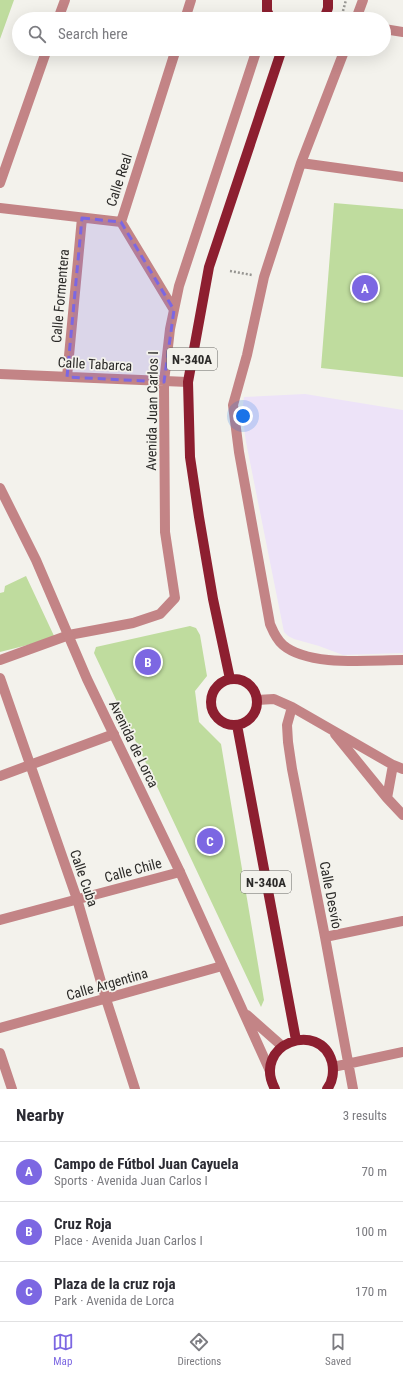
<!DOCTYPE html>
<html lang="en">
<head>
<meta charset="utf-8">
<style>
  :root { --surface:#fff; --page:#f2f2f3; --text:#2b2b33; --muted:#7c7c81; --line:#e1e1e2; --accent:#7c67e2 }
  body { margin:0; font-family:"Roboto Condensed",sans-serif; background:var(--page); color:var(--text) }
  .you { position:absolute; left:243px; top:416px; width:14px; height:14px; margin:-10px; border:3px solid #fff; border-radius:50%; background:#1a73e8; box-shadow:0 0 0 6px #1a73e833 }
  .badge { display:grid; place-items:center; width:26px; height:26px; border-radius:50%; background:var(--accent); color:#fff; font-size:13px; font-weight:700 }
  .pin { position:absolute; translate:-50% -50%; border:2px solid #fff; box-shadow:0 1px 4px #0006 }
  .list { margin:0; padding:0; list-style:none }
  h2 { display:flex; justify-content:space-between; align-items:center; height:52px; margin:0; padding:0 16px; font-size:17px }
  h2 small { font-size:13px; font-weight:400; color:var(--muted) }
  .list li { display:grid; grid-template-columns:26px 1fr auto; gap:12px; align-items:center; box-sizing:border-box; height:60px; padding:0 16px; border-top:1px solid var(--line) }
  .list b { display:block; font-size:15px; white-space:nowrap }
  .list p { margin:0; font-size:13px; white-space:nowrap; color:var(--muted) }
  .list em { font-size:13px; font-style:normal; color:var(--muted) }
  .icon { flex:none; width:22px; height:22px; fill:none; stroke:currentColor; stroke-width:2; stroke-linecap:round; stroke-linejoin:round }
  .map { position:relative; flex:none; width:403px; height:1089px; overflow:hidden }
  .search { position:absolute; background:var(--surface); box-shadow:0 4px 16px #0002; left:12px; right:12px; top:12px; height:44px; display:flex; align-items:center; gap:10px; box-sizing:border-box; padding:0 14px; border-radius:22px; color:var(--muted); font-size:15px }
  .sheet { height:232px; background:var(--surface) }
  nav { display:flex; justify-content:space-around; align-items:center; box-sizing:border-box; height:56px; border-top:1px solid var(--line); background:var(--surface); font-size:11px; color:var(--muted) }
  nav a { display:grid; justify-items:center; gap:2px }
  nav .on { color:var(--accent) }
  .map>svg:first-child { display:block }
</style>
</head>
<body>
<div class="map">
<svg width="403" height="1089" viewBox="0 0 403 1089">
  <rect width="100%" height="100%" fill="#f3f2ec"/>
  <path fill="#ede3f8" d="M 305,394 L 403,410 L 403,653 L 343,655 L 319,646 L 294,639 L 288,636 L 284,632 L 246,442 L 242,413 L 244,397 Z"/>
  <path fill="#bfdc9e" d="M 0,0 L 14,0 L 0,39 Z
    M 334,203 L 403,209 L 403,377 L 321,368 Z
    M 26,576 L 55,638 L 0,652 L 0,593 L 4,592 L 5,586 Z
    M 190,626 L 196,628 L 200,635 L 207,676 L 195,691 L 199,722 L 221,744 L 264,1000 L 261,1007 L 94,653 L 96,647 Z"/>
  <g fill="none" stroke-linecap="round" stroke-linejoin="round">
    <path stroke="#979692" stroke-width="2.5" stroke-dasharray="2 2" stroke-linecap="butt" d="M 343,11 L 346,0
      M 230,271 L 252,275"/>
    <path stroke="#c38486" stroke-width="10" d="M 326,17 L 334,19
      M 58,19 L 65,0
      M 185,19 L 191,0
      M 356,19 L 363,0
      M 384,29 L 403,32
      M 345,49 L 301,163 L 264,277 L 247,355 L 233,405 L 239,452 L 270,624 C 273,631 276,639 283,645 C 309,667 370,660 403,660
      M 301,163 L 403,177
      M 0,183 L 47,49
      M 0,208 L 121,222
      M 174,310 L 121,222 L 176,49
      M 0,374 L 188,382
      M 67,377 L 82,218
      M 0,660 L 69,635 L 133,623 L 160,614 L 175,598 L 165,532 L 164,382 L 170,329 L 179,286 L 257,49
      M 0,678 L 77,899 L 106,999 L 135,1089
      M 257,700 L 274,699 L 292,707 L 393,765 L 403,769
      M 292,707 L 287,725 L 288,742 L 292,769 L 325,937 L 353,1089
      M 335,734 L 387,798
      M 393,765 L 387,798 L 403,815
      M 0,776 L 114,734
      M 0,920 L 180,872
      M 325,937 L 403,921
      M 0,1028 L 222,966
      M 0,1053 L 12,1089
      M 333,1067 L 403,1052"/>
    <path stroke="#c38486" stroke-width="10" d="M 0,488 L 36,560 L 87,679 L 180,872 L 270,1071
      M 247,1015 L 282,1046"/>
    <path stroke="#8d1f30" stroke-width="10" d="M 267,0 L 267,11 L 271,19
      M 324,19 L 328,8 L 328,0
      M211 702a23 23 0 1 1 46 0a23 23 0 1 1-46 0Z
      M 230,679 L 213,599 L 199,517 L 190,457 L 188,382 L 209,267 L 282,49
      M 237,725 L 296,1040
      M 275,1089 C 251,1044 320,1019 332,1062 C 334,1071 333,1082 327,1089"/>
  </g>
  <path fill="#7c67e2" fill-opacity="0.2" stroke="#7c67e2" stroke-width="3" stroke-dasharray="8 5" stroke-linejoin="round" d="M 82,218 L 121,222 L 174,310 L 164,382 L 67,377 Z"/>
  <g text-anchor="middle" stroke-width="3.5" stroke-linejoin="round" paint-order="stroke">
    <g fill="#f3f2ec" stroke="#676663" stroke-width="1">
      <rect x="167" y="348" width="50" height="22" rx="3"/>
      <rect x="241" y="871" width="50" height="22" rx="3"/>
    </g>
    <g font-size="13" font-weight="bold" fill="#2b2a28">
      <text x="192" y="364">N-340A</text>
      <text x="266" y="887">N-340A</text>
    </g>
    <g font-size="14" fill="#2b2a28" stroke="#f3f2ec">
      <text transform="translate(119 180) rotate(-72)" y="5">Calle Real</text>
      <text transform="translate(60 296) rotate(-85)" y="5">Calle Formentera</text>
      <text transform="translate(95 364) rotate(3)" y="5">Calle Tabarca</text>
      <text transform="translate(152 411) rotate(-89)" y="5">Avenida Juan Carlos I</text>
      <text transform="translate(134 744) rotate(64)" y="5">Avenida de Lorca</text>
      <text transform="translate(133 870) rotate(-15)" y="5">Calle Chile</text>
      <text transform="translate(84 878) rotate(71)" y="5">Calle Cuba</text>
      <text transform="translate(331 895) rotate(79)" y="5">Calle Desvío</text>
      <text transform="translate(107 984) rotate(-16)" y="5">Calle Argentina</text>
    </g>
  </g>
</svg>
<div class="you"></div>
<div class="pin badge" style="left:365px;top:288px">A</div>
<div class="pin badge" style="left:148px;top:662px">B</div>
<div class="pin badge" style="left:210px;top:841px">C</div>
<div class="search"><svg class="icon" aria-label="search" viewBox="0 0 24 24"><circle cx="10" cy="10" r="6"/><path d="M15 15l6 6"/></svg>Search here</div>
</div>
<section class="sheet">
<h2>Nearby<small>3 results</small></h2>
<ul class="list">
<li><span class="badge">A</span><div><b>Campo de Fútbol Juan Cayuela</b><p>Sports · Avenida Juan Carlos I</p></div><em>70 m</em></li>
<li><span class="badge">B</span><div><b>Cruz Roja</b><p>Place · Avenida Juan Carlos I</p></div><em>100 m</em></li>
<li><span class="badge">C</span><div><b>Plaza de la cruz roja</b><p>Park · Avenida de Lorca</p></div><em>170 m</em></li>
</ul>
</section>
<nav>
<a class="on"><svg class="icon" aria-label="map" viewBox="0 0 24 24"><path d="M3 6l6-2 6 2 6-2v14l-6 2-6-2-6 2zM9 4v14M15 6v14"/></svg>Map</a>
<a><svg class="icon" aria-label="directions" viewBox="0 0 24 24"><path d="M12 3l9 9-9 9-9-9zM9 14v-3h6M13 9l2 2-2 2"/></svg>Directions</a>
<a><svg class="icon" aria-label="saved" viewBox="0 0 24 24"><path d="M7 4h10v16l-5-4-5 4z"/></svg>Saved</a>
</nav>
</body>
</html>
